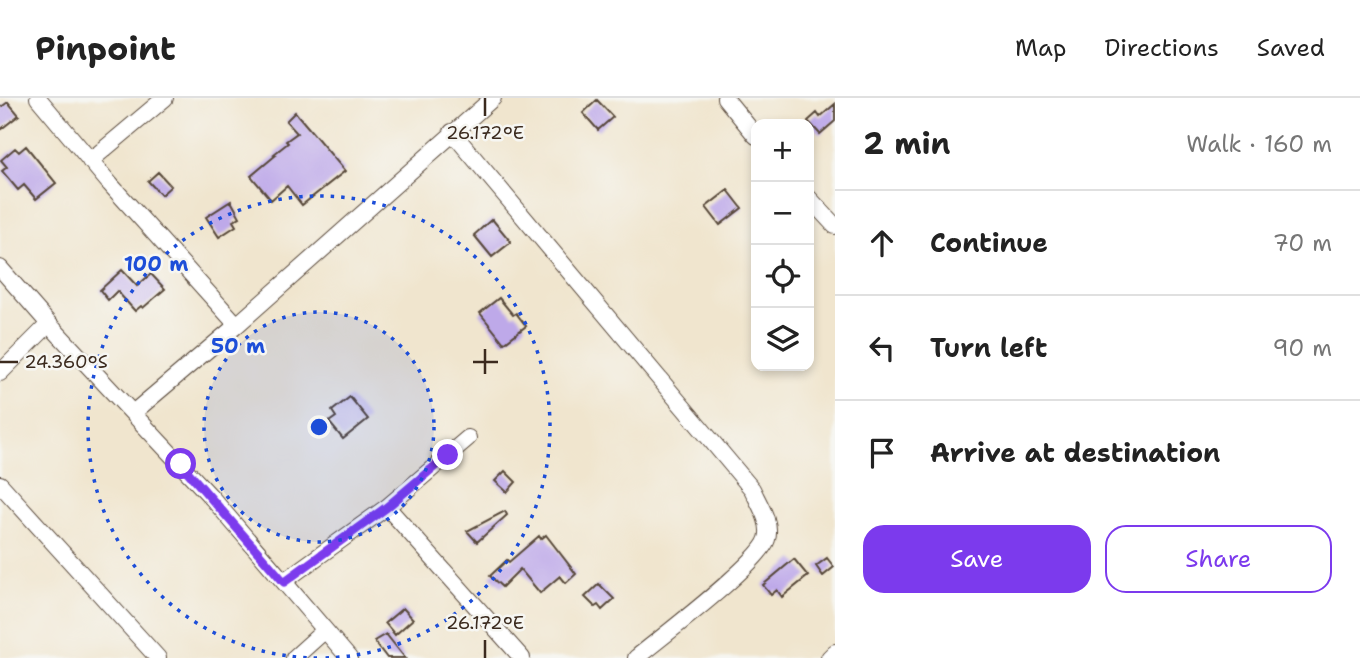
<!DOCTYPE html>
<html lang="en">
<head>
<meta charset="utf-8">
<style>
  :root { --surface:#fff; --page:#f2f2f2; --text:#222; --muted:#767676; --line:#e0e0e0; --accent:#7c3aed }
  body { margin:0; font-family:"Shantell Sans",sans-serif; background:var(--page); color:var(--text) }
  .controls { position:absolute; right:21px; top:21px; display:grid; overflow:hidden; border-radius:14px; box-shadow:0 4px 10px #0003 }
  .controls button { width:63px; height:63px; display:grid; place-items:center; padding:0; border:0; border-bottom:2px solid var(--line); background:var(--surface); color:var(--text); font:35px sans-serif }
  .stop { position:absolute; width:21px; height:21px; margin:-16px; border:5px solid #7c3aed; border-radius:50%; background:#fff }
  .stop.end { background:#7c3aed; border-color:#fff; box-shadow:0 2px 7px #0008 }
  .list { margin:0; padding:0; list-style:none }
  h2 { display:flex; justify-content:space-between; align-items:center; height:91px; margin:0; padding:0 28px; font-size:30px }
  h2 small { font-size:23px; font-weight:400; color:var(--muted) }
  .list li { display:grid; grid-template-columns:46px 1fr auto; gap:21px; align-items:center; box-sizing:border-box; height:105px; padding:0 28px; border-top:2px solid var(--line) }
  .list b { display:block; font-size:26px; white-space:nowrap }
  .list em { font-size:23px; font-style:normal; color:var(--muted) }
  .actions { display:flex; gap:14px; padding:21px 28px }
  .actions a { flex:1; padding:16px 0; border:2px solid var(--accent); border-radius:21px; text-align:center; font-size:24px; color:var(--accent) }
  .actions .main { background:var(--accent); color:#fff }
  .icon { flex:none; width:38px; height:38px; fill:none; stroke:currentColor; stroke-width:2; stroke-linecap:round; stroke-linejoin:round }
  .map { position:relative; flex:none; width:835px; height:560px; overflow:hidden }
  header { display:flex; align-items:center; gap:42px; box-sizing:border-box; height:98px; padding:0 35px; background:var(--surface); border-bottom:2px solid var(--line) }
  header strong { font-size:33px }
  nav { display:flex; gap:38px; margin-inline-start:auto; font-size:24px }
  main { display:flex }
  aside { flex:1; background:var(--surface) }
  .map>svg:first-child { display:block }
</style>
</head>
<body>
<header>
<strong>Pinpoint</strong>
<nav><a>Map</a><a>Directions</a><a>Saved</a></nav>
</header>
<main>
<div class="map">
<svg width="835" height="560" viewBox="0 0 835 560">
  <rect width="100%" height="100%" fill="#f6f6f2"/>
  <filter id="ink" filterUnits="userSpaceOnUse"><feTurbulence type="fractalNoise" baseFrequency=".0143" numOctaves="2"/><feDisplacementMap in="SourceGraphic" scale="14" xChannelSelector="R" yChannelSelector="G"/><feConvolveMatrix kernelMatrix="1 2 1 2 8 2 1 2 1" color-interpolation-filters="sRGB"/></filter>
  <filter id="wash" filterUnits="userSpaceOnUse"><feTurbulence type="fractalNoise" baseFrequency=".00686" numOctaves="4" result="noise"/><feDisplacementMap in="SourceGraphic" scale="28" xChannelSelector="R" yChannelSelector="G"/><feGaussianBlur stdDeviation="1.57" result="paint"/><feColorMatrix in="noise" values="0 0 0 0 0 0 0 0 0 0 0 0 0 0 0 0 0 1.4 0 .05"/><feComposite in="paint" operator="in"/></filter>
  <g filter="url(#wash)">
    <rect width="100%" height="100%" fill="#f0e5ce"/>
    <g id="blocks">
      <path fill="#bea9e9" d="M 597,2 L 613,19 L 598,32 L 583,15 Z
        M 8,4 L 19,17 L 0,32 L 0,10 Z
        M 835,6 L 835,23 L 820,36 L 808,23 L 817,15 L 820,19 Z
        M 295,14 L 345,73 L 302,107 L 287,88 L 271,102 L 251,78 L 276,57 L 274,56 L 288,45 L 286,43 L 297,35 L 286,23 Z
        M 26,48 L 56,85 L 36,101 L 24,87 L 18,92 L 2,73 L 7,69 L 1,62 L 15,50 L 19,54 Z
        M 158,74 L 171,88 L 161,97 L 148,83 Z
        M 728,92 L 742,110 L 720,127 L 706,109 Z
        M 231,103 L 240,119 L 233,123 L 236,128 L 219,139 L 206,119 Z
        M 492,121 L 511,144 L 492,159 L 474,137 Z
        M 122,172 L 137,188 L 151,176 L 165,191 L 143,210 L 141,208 L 135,213 L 117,193 L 108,202 L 100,192 Z
        M 499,200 L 513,217 L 516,215 L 526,228 L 504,245 L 480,215 Z
        M 350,299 L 368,321 L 343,341 L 329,324 L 336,319 L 332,313 Z
        M 505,373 L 516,384 L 507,394 L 495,383 Z
        M 505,413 L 507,417 L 477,444 L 467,433 Z
        M 546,437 L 576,476 L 566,485 L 560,478 L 540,495 L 520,471 L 502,489 L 490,478 L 507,462 L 509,464 L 539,438 L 541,441 Z
        M 827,460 L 834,469 L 823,478 L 816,468 Z
        M 794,461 L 808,478 L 782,499 L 777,492 L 771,497 L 763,487 Z
        M 599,486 L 614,501 L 602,512 L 598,507 L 595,509 L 585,499 Z
        M 403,510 L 413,521 L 395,537 L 385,525 Z
        M 386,536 L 405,560 L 387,560 L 374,543 Z"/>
    </g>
  </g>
  <g filter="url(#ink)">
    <use href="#blocks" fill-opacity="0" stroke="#564638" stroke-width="2"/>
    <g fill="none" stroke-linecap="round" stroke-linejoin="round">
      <defs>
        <path id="minor" d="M 38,0 L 110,86 L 237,227
          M 725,0 L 756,38
          M 452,34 L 752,391 C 759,406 772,425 767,441 C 760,465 660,540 636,560
          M 90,63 L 165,0
          M 809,100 L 835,128
          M 0,170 L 49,226 L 212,400 L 349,560
          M 0,275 L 49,226
          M 134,314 L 237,227 L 493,0
          M 0,386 L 158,560
          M 387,409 L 522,560
          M 284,483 L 387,409 L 468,340
          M 294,560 L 325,532
          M 829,560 L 835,554"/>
      </defs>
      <use href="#minor" stroke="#564638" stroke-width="18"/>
      <use href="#minor" stroke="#fff" stroke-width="16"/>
    </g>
  </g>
  <g fill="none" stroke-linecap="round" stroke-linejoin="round" filter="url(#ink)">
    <path stroke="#7c3aed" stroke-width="9" d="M 181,366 L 284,484 L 387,409 L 448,357"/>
  </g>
  <path fill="none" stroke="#3b2a1e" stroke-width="2.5" d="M 485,0 L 485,18M 485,251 L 485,276M 0,264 L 18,264M 473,264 L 498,264M 485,542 L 485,560"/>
  <circle cx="319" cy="329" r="115" fill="#1d4ed8" fill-opacity=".12"/>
  <g fill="none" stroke="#1d4ed8" stroke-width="3.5" stroke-dasharray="3.5 7">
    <circle cx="319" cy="329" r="115"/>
    <path d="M317 560A231 231 0 1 1 321 560"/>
  </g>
  <g font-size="18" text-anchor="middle" fill="#3b2a1e" stroke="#f6f6f2" stroke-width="5" stroke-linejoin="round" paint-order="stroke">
    <text x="485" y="41">26.172°E</text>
    <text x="66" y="270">24.360°S</text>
    <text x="485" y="531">26.172°E</text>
  </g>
  <circle cx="319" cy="329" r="10" fill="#1d4ed8" stroke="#f6f6f2" stroke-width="3.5"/>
  <g font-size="21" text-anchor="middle" font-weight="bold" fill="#1d4ed8" stroke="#f6f6f2" stroke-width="5" stroke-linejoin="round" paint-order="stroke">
    <text x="156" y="173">100 m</text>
    <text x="238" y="255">50 m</text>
  </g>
</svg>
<div class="controls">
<button>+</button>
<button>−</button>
<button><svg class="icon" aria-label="locate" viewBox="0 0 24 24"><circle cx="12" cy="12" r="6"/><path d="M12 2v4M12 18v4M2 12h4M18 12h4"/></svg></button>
<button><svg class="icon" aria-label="layers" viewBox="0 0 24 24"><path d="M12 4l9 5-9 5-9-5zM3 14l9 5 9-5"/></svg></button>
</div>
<div class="stop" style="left:181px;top:366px"></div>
<div class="stop end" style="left:448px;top:357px"></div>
</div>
<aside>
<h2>2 min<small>Walk · 160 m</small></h2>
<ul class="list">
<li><svg class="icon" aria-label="ahead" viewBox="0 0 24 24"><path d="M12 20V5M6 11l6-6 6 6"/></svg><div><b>Continue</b></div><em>70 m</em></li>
<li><svg class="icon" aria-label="left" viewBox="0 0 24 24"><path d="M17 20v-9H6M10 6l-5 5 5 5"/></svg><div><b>Turn left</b></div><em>90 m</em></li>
<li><svg class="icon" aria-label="arrive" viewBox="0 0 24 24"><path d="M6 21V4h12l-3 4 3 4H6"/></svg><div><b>Arrive at destination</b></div></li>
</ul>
<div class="actions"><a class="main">Save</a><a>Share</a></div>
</aside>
</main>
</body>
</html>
